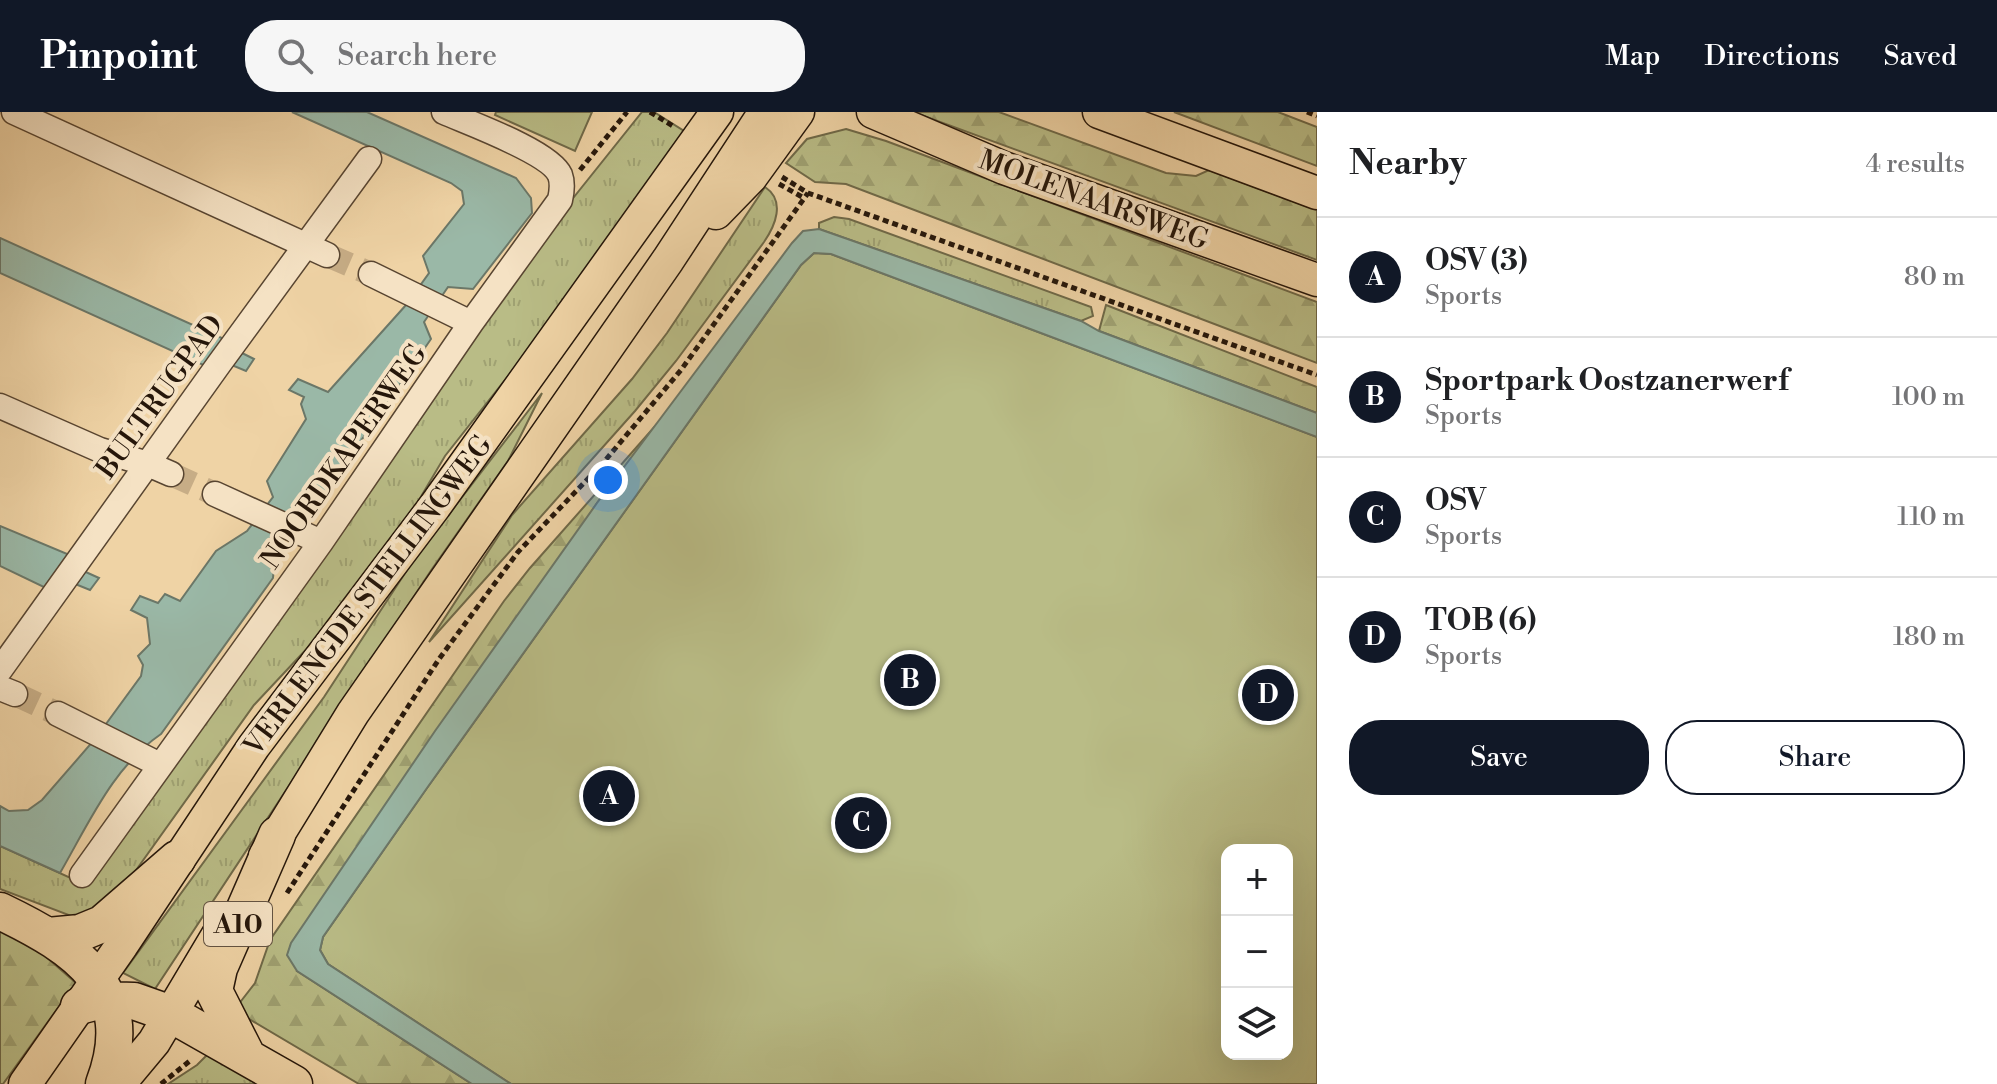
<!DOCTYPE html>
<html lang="en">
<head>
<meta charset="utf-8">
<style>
  :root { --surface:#fff; --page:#f6f6f6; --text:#202124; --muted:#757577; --line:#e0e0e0; --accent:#111827 }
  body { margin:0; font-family:"Libre Bodoni",serif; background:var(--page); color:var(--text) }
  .controls { position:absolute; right:24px; bottom:24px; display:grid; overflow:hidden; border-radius:16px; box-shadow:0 8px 32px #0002 }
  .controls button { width:72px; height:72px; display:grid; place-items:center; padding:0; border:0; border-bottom:2px solid var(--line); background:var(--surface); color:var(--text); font:40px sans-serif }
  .you { position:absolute; left:608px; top:368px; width:28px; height:28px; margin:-20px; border:6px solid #fff; border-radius:50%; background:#1a73e8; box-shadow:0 0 0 12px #1a73e833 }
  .badge { display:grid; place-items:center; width:52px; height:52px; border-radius:50%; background:var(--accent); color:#fff; font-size:26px; font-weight:700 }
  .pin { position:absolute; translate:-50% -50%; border:4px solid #fff; box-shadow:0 2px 8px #0006 }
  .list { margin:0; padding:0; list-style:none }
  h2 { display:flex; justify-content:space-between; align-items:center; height:104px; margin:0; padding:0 32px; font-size:34px }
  h2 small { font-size:26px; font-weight:400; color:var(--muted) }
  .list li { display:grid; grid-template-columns:52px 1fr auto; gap:24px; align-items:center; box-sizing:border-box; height:120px; padding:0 32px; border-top:2px solid var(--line) }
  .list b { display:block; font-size:30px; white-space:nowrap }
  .list p { margin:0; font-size:26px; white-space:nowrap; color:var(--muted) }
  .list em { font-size:26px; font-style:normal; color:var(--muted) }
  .actions { display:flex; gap:16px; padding:24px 32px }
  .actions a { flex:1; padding:18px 0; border:2px solid var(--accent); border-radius:32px; text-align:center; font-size:28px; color:var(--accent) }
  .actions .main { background:var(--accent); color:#fff }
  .icon { flex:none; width:44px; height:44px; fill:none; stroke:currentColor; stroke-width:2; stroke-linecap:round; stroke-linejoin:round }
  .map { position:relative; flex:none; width:1317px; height:972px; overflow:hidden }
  header { display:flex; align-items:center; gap:48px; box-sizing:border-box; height:112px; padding:0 40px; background:var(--accent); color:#fff }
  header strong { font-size:38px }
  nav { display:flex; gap:44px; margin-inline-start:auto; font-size:28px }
  .search { width:560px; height:72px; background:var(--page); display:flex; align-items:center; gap:20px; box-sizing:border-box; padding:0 28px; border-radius:32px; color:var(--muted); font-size:30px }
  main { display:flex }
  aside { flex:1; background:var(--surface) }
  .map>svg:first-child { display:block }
</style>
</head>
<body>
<header>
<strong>Pinpoint</strong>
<div class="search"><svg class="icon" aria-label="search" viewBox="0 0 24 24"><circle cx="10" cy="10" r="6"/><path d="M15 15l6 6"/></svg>Search here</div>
<nav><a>Map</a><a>Directions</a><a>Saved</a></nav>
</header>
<main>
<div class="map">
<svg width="1317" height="972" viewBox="0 0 1317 972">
  <defs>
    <pattern id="grass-tufts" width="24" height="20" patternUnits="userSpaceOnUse" patternTransform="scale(2)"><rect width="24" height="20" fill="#b9bc86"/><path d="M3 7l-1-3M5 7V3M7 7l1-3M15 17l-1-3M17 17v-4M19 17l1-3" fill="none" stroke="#9fa172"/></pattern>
    <pattern id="forest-firs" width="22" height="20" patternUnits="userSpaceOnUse" patternTransform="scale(2)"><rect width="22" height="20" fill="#b9bc86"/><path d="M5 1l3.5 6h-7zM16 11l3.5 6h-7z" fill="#9fa172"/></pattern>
  </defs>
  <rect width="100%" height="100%" fill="#efd3a5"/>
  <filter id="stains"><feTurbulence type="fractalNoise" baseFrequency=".0025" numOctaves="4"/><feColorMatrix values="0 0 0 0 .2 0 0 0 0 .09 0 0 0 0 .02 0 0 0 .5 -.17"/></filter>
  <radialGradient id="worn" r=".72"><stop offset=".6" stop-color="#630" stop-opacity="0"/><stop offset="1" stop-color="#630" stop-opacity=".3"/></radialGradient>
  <path fill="url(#grass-tufts)" stroke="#6f6948" stroke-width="2" d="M 642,0 L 654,0 L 684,19 L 666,64 L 445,344 L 416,393 L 357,473 L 314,529 L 254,593 L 114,789 L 79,807 L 0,777 L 0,734 L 86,773 L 337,423 L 562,100 Z
    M 765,75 C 786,89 775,114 764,130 L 676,249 L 635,299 L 429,530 L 512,403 L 632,267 L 667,221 Z
    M 834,105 L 849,107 L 1091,195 L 1093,204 L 1081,209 L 819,117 L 819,111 Z
    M 542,281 L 508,349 L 432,457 L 155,877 L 123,861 L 324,585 L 413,449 Z
    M 212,938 L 272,972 L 168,972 L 197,953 Z"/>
  <path fill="url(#forest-firs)" stroke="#6f6948" stroke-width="2" d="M 913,0 L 999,0 L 1166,61 L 1196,64 L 1209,58 L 1317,98 L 1317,148 Z
    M 1174,0 L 1278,0 L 1317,15 L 1317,54 Z
    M 846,17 L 886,29 L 1317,190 L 1317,251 L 846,72 L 815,70 L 786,51 L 807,27 Z
    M 1106,193 L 1317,275 L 1317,301 L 1099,219 Z
    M 657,312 L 597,391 L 297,859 L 472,972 L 359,972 L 244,904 L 238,893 L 255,871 L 270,828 L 504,489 L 530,456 Z
    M 0,819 L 28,829 L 76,871 L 3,972 L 0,972 Z"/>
  <path fill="#b9bc86" stroke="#6f6948" stroke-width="2" fill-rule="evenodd" d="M 496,0 L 592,0 L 575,39 L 495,3 Z
    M 814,141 L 831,142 L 1317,325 L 1317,972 L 511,972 L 328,852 L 320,838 L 323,825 L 427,676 L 801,153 ZM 1227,738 L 1287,738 L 1287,942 L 1227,942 Z"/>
  <path fill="#9ab8a7" stroke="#6b7768" stroke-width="2" d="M 292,0 L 367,0 L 516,66 L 531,86 L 532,101 L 473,177 L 448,175 L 424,210 L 431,227 L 325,381 L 298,393 L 268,429 L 275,444 L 273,466 L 161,622 C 113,655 89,711 60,761 L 0,734 L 0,694 L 9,699 L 28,698 L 42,688 L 95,627 L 141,564 L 143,553 L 138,544 L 150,532 L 147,506 L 131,498 L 140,484 L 158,491 L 165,482 L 180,489 L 216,439 L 247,419 L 273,385 L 267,369 L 306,307 L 301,292 L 304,285 L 289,278 L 298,267 L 328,280 L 406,193 L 429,161 L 423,144 L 464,92 L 462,79 L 451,71 Z
    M 819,117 L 1081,209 L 1099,219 L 1317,301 L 1317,325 L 831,142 L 814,141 L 801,153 L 427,676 L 323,825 L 320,838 L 328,852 L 511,972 L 472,972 L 297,859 L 287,843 L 291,831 L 435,619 L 597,391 L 792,131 L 803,119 Z
    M 0,126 L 224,227 L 222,231 L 254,247 L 246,259 L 215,246 L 210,256 L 0,161 Z
    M 0,414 L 72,444 L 68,452 L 99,466 L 90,478 L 58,465 L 50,478 L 0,454 Z"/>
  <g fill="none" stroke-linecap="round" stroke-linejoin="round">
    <path stroke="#c7ad86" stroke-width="24" stroke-dasharray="24 12" stroke-linecap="butt" d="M 327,143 L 371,162
      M 171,362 L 215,382
      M 15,582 L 58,602"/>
    <defs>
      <path id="minor" d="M 14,0 L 327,143
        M 371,162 L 471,211
        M 0,294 L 100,338 L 148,352 L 171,362
        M 215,382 L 321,430
        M 0,558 L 219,252 L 369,47
        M 0,576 L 15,582
        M 58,602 L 160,653
        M 82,763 L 321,430 L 471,211 L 560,88 C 562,79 563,71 560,63 C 550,40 469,11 444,0"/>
      <path id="major" d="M 873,0 L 1004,56 L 1317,168
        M 1099,0 L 1317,81
        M 716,101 L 751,65 L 798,0
        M 265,744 L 353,601 L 668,148 L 765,0
        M 25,972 L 122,833 L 254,634 L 435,394 L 717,0
        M 119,972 L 154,930 L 225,811"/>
      <path id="highway" d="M 0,799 C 77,836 140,877 104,972
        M 48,824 L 80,821 L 102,812 L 177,747
        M 79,894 L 102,888 L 134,889 L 171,902 L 294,972
        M 247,944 L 214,879 L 219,856 L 277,723"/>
    </defs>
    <use href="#minor" stroke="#584531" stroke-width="27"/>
    <use href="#major" stroke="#25160a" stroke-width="35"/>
    <use href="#highway" stroke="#25160a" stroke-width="39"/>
    <path stroke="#25160a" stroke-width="5" stroke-dasharray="6 4" stroke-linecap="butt" d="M 650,0 L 673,14
      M 1307,0 L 1317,4
      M 580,58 L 627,0
      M 782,65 L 808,81 L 1317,263
      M 779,72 L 804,86
      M 287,781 L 439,547 L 518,440 L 603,351 L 681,258 L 808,81
      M 161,972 L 191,948"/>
    <use href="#minor" stroke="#f5e2c4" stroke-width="24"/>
    <use href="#major" stroke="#efd3a5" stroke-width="32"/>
    <use href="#highway" stroke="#efd3a5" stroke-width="36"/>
  </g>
  <g text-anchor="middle" stroke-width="8" stroke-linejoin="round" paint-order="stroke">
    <rect fill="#f5e2c4" stroke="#635342" stroke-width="2" x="204" y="790" width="68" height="44" rx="6"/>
    <g font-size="26" font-weight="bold" fill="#25160a">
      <text x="238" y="821">A10</text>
    </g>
    <g font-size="28" fill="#25160a" stroke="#f5e2c4">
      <text transform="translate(1094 87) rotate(20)" y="10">MOLENAARSWEG</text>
      <text transform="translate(159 284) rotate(-54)" y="10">BULTRUGPAD</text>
      <text transform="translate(343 344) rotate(-55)" y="10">NOORDKAPERWEG</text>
      <text transform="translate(367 483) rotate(-53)" y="10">VERLENGDE STELLINGWEG</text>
    </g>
  </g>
  <rect width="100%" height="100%" filter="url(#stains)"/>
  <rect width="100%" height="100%" fill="url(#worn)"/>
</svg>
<div class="controls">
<button>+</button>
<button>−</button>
<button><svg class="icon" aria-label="layers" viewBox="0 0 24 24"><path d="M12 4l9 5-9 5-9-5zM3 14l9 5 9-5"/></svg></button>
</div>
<div class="you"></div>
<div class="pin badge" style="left:609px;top:684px">A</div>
<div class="pin badge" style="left:910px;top:568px">B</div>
<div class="pin badge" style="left:861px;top:711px">C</div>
<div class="pin badge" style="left:1268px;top:583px">D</div>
</div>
<aside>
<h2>Nearby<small>4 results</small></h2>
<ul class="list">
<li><span class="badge">A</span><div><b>OSV (3)</b><p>Sports</p></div><em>80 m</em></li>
<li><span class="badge">B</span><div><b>Sportpark Oostzanerwerf</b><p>Sports</p></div><em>100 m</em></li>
<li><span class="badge">C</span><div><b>OSV</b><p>Sports</p></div><em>110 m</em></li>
<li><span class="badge">D</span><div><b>TOB (6)</b><p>Sports</p></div><em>180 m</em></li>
</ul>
<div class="actions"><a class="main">Save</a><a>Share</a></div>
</aside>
</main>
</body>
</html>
